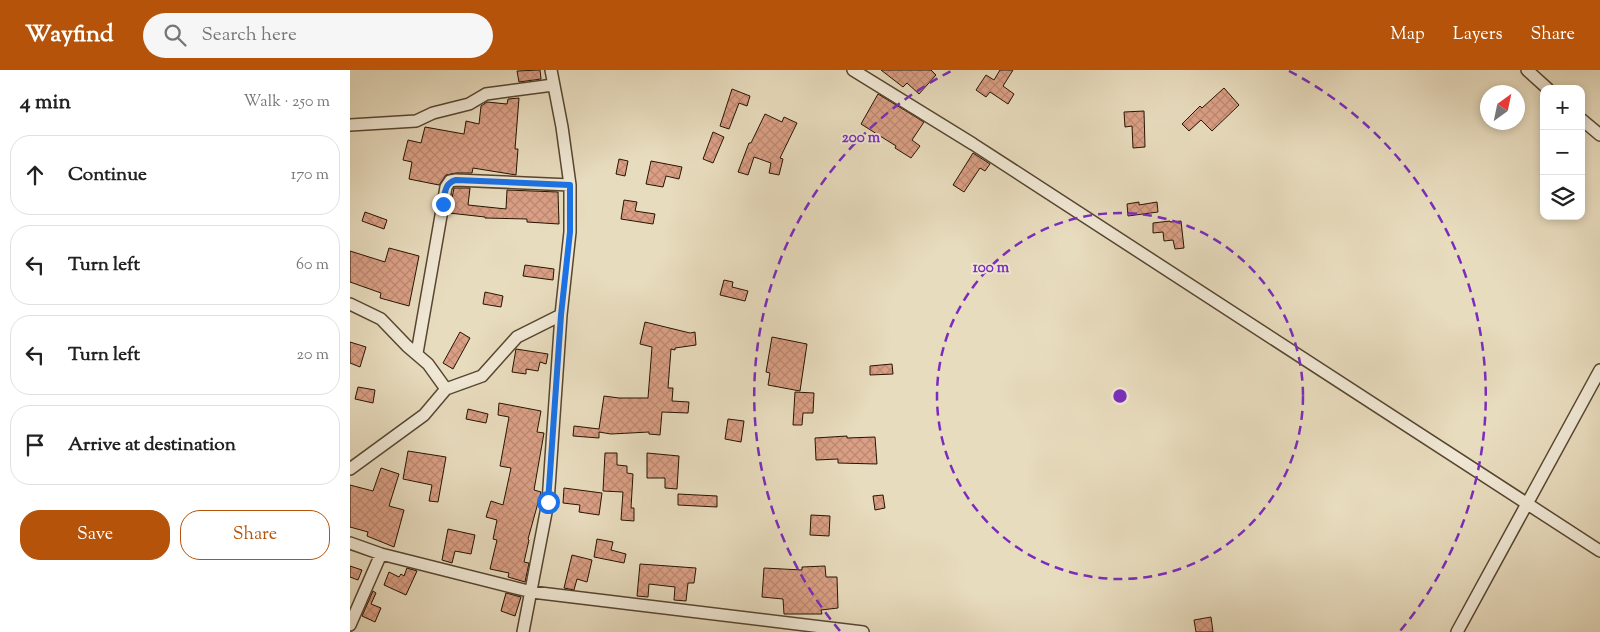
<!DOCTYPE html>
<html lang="en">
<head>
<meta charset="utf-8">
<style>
  :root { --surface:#fff; --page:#f6f6f6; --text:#222; --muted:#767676; --line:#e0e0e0; --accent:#b45309 }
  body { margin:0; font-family:"Sorts Mill Goudy",serif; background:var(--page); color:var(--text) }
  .controls { position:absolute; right:15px; top:15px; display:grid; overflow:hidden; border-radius:10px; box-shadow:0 2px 8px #0003 }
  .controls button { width:45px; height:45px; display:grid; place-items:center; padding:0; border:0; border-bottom:1px solid var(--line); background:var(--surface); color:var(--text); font:25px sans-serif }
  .compass { position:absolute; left:1130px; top:15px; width:45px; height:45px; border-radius:50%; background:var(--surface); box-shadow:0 2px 8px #0003; rotate:33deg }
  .stop { position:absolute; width:15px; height:15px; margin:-11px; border:4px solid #1a73e8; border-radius:50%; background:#fff }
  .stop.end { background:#1a73e8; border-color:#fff; box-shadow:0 1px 5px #0008 }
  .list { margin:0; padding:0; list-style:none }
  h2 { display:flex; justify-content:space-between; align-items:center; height:65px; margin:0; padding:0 20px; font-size:21px }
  h2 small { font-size:16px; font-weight:400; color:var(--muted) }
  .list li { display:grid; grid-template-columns:32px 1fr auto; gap:15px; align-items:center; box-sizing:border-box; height:80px; margin:0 10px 10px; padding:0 10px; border:1px solid var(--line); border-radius:20px }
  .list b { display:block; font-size:19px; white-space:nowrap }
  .list em { font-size:16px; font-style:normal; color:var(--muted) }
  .actions { display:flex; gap:10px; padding:15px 20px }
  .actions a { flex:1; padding:11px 0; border:1px solid var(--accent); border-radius:20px; text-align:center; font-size:18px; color:var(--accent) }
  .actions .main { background:var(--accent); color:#fff }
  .icon { flex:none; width:28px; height:28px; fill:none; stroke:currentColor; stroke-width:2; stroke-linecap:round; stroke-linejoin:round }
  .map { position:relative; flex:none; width:1250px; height:562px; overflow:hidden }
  header { display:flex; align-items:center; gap:30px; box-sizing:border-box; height:70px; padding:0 25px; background:var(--accent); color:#fff }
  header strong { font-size:24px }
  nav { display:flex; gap:28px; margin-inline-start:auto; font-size:18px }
  .search { width:350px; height:45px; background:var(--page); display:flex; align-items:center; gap:12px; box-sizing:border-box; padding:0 18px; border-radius:28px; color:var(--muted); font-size:19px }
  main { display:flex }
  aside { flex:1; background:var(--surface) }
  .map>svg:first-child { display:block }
</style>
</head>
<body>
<header>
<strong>Wayfind</strong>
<div class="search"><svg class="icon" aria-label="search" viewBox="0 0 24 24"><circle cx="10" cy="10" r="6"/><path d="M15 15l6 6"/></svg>Search here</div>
<nav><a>Map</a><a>Layers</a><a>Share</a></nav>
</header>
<main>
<aside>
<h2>4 min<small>Walk · 250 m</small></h2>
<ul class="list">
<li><svg class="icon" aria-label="ahead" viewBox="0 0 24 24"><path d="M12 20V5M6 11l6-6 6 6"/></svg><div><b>Continue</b></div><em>170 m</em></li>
<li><svg class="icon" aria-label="left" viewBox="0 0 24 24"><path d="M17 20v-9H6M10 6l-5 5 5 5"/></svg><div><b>Turn left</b></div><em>60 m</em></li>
<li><svg class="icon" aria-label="left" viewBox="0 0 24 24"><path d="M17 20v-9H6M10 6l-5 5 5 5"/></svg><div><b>Turn left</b></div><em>20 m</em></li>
<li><svg class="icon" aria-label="arrive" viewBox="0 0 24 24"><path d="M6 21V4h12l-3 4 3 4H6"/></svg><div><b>Arrive at destination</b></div></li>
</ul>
<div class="actions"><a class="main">Save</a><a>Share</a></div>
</aside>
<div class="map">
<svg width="1250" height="562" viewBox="0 0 1250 562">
  <defs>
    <pattern id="building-cross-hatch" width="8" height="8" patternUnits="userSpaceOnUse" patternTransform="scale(1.25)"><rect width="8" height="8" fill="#da9f85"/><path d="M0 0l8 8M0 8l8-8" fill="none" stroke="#bb8871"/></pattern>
  </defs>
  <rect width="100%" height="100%" fill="#e8dcbe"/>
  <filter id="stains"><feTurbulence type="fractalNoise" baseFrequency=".004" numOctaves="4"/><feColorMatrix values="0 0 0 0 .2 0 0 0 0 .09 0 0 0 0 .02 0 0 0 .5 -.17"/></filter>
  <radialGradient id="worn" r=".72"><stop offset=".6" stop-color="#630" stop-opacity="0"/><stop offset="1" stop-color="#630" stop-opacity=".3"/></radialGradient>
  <path fill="url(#building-cross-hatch)" stroke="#271401" d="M 190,0 L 191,9 L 169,12 L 167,1 Z
    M 531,0 L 581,0 L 586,5 L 569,24 L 557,13 L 553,17 Z
    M 650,0 L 663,0 L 653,16 L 664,24 L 658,34 L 640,22 L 636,27 L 626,20 L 636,5 L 644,10 Z
    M 874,18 L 889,35 L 862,61 L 851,50 L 839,61 L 832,54 L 850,36 L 852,38 Z
    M 382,19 L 400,26 L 397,36 L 389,33 L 379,59 L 370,56 Z
    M 528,24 L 574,52 L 562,70 L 570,76 L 561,88 L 545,78 L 546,76 L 511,54 Z
    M 169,28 L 165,79 L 168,79 L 166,105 L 123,98 L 122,103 L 106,103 L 96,105 L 89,115 L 59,109 L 62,92 L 53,90 L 58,70 L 71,73 L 75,57 L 114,64 L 116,51 L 129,54 L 131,36 L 137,32 L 157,34 L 158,29 Z
    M 794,41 L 795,77 L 783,78 L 782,56 L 775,57 L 774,42 Z
    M 415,44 L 432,52 L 434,47 L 447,53 L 430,88 L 433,89 L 429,105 L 419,103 L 421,93 L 404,87 L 398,105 L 388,102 L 399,73 L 401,73 Z
    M 363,62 L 374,67 L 363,93 L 353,89 Z
    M 623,83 L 640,94 L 635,101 L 630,98 L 614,122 L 603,115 Z
    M 269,89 L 278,91 L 275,106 L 266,104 Z
    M 301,91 L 332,97 L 329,109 L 316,106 L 313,117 L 296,114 Z
    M 104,118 L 120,118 L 118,135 L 156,139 L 157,120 L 208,122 L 209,154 L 177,152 L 177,149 L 135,148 L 135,147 L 99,143 Z
    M 274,130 L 287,132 L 285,141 L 305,144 L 303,154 L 271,149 Z
    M 789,132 L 789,135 L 807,132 L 808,142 L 778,146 L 777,134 Z
    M 15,142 L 37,150 L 34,159 L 12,151 Z
    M 820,151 L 820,152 L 831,151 L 834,178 L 825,179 L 823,170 L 814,171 L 813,162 L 803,163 L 803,153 Z
    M 39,178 L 69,186 L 59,236 L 30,228 L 31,223 L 0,212 L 0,181 L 35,192 Z
    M 175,195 L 204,199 L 203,210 L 173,206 Z
    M 374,210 L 383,212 L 382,217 L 398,221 L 395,231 L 370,225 Z
    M 135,222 L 153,226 L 151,237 L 133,234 Z
    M 295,252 L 340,263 L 345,262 L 346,275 L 325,278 L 325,280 L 321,279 L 318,318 L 323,318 L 322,331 L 339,332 L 338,343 L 312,342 L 310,365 L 299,364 L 299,362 L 261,364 L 249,362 L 249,368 L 223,366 L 224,356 L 249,359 L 254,326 L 269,328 L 298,328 L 302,277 L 290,274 Z
    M 110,262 L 120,268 L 103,299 L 93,293 Z
    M 422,267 L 457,274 L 450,321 L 418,315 L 420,303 L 416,302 Z
    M 0,272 L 16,277 L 10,297 L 0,293 Z
    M 166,279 L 198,284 L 196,294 L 190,292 L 188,301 L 176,299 L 176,304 L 162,302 Z
    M 542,294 L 543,304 L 520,305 L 520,296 Z
    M 8,317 L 25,320 L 23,333 L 5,329 Z
    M 445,322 L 464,323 L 463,343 L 453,343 L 452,355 L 443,355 Z
    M 149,333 L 191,341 L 187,362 L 194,363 L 184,420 L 191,422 L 178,469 L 179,470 L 174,492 L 179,493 L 175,512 L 158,507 L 159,503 L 140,499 L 147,470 L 143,469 L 147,450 L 136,447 L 141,431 L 153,435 L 161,398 L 150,396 L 159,347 L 148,345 Z
    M 118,339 L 138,344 L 136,353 L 116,349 Z
    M 378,349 L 394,351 L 391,372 L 375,369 Z
    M 497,366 L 497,368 L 525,367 L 527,394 L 488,393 L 488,389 L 466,390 L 465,368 Z
    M 58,381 L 96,387 L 88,432 L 79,431 L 82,415 L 53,409 Z
    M 255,383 L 267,383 L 267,395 L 277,396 L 277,403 L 283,404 L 281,438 L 284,438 L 284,451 L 271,450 L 273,422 L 253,421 Z
    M 297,383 L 329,386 L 327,419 L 315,418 L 315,408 L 297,408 Z
    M 31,398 L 49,404 L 39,436 L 54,440 L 44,477 L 17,466 L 18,462 L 0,457 L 0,415 L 23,421 Z
    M 214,418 L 252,423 L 249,445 L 229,442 L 230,435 L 213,433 Z
    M 328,424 L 367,426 L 367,437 L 328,435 Z
    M 533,425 L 535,438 L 525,440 L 523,426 Z
    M 461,445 L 480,446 L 479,466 L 460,465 Z
    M 98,459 L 125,465 L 121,484 L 105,481 L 102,493 L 92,490 Z
    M 247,469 L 263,472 L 261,480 L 276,484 L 274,493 L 244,487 Z
    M 222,485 L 242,490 L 237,512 L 227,509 L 224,520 L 214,518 Z
    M 290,494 L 346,498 L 344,513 L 338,513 L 336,531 L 324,530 L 325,517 L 299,514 L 298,527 L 287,526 Z
    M 0,496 L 12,500 L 8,510 L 0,507 Z
    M 475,496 L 476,507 L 487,507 L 488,538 L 471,540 L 472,544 L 434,544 L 433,529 L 412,527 L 414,498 L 452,500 L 452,497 Z
    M 57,498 L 67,501 L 56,525 L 34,515 L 39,502 L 49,507 L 51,504 L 54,506 Z
    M 23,521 L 26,523 L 21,534 L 31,538 L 25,552 L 12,546 Z
    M 156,523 L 171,527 L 165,546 L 151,541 Z
    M 861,547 L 863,562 L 846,562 L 844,550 Z"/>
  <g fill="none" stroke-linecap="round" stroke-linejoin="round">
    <defs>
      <path id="street" d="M 503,0 L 623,74 L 1250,481
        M 1177,0 L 1198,19
        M 1231,49 L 1250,65
        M 0,55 L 66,51 L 83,43 L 119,34 L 136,24 L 203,15
        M 0,234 L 31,249 L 57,276 L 78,294 L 96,319
        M 67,283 L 96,117 L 100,111 L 106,110 L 220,115
        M 0,399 L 74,345 L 96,319 L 132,306 L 167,267 L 211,245
        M 0,473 L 31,484 L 182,522 L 513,562
        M 0,555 L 31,484
        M 173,562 L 198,432 L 211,245 L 220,162 L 220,115 L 212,57 L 201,0
        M 1107,562 L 1250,300"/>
    </defs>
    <use href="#street" stroke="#574630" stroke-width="14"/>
    <use href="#street" stroke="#f0e8d5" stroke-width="11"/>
  </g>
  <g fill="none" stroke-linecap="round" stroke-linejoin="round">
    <path stroke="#1a73e8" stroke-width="6" d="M 93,134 C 95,124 94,113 106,110 L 220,115 L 220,162 L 211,245 L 198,432"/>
  </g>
  <g fill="none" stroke="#7b2cbf" stroke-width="2.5" stroke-dasharray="9 6">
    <circle cx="770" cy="326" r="183"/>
    <path d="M490 561A366 366 0 0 1 601 1M939 1A366 366 0 0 1 1050 561"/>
  </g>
  <circle cx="770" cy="326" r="8" fill="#7b2cbf" stroke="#f0e8d5" stroke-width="2.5"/>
  <g font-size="15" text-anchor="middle" font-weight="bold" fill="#7b2cbf" stroke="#f0e8d5" stroke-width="4" stroke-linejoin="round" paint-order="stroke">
    <text x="511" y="72">200 m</text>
    <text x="641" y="202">100 m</text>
  </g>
  <rect width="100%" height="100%" filter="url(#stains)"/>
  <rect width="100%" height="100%" fill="url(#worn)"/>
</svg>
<div class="controls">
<button>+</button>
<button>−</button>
<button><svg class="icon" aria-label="layers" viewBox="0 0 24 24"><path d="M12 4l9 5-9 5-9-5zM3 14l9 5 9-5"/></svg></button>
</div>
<svg class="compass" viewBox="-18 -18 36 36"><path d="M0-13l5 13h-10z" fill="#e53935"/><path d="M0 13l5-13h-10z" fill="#767676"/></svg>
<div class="stop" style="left:198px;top:432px"></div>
<div class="stop end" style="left:93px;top:134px"></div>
</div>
</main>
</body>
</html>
